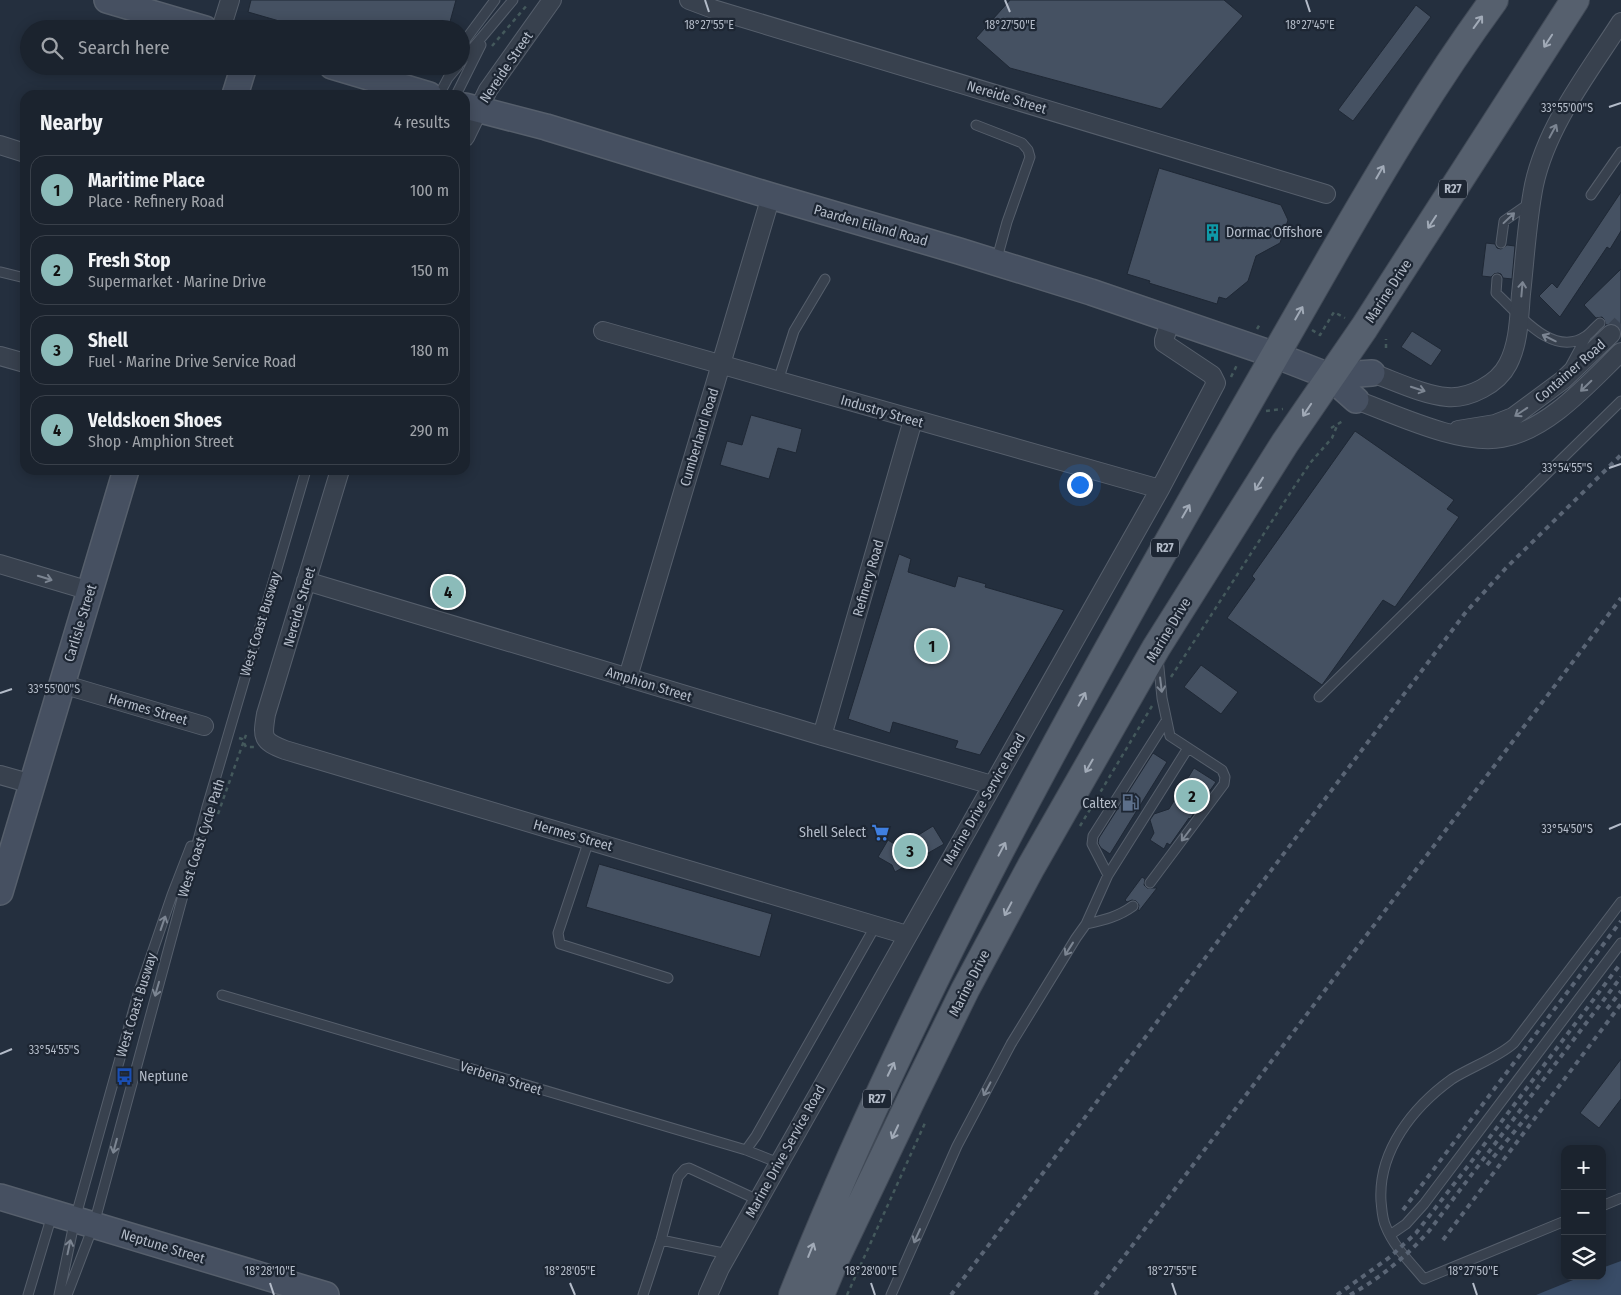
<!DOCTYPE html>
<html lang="en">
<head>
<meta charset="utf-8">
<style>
  :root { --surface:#1b232e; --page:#242b36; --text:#f1f3f6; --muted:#a0a4aa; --line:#39404a; --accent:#8bbbb9 }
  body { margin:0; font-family:"Fira Sans Condensed",sans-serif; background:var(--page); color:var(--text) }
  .controls { position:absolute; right:15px; bottom:15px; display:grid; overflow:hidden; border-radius:10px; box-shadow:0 2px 12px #0003 }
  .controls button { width:45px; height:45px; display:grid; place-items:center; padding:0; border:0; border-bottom:1px solid var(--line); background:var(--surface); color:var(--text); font:25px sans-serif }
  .you { position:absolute; left:1079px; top:484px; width:18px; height:18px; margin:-12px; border:4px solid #fff; border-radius:50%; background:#1a73e8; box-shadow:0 0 0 8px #1a73e833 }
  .badge { display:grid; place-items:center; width:32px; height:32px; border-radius:50%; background:var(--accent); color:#111; font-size:16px; font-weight:700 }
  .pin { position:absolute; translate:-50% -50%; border:2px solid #fff; box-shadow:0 1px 5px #0006 }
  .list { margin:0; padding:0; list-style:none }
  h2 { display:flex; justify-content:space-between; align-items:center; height:65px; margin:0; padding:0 20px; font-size:21px }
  h2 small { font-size:16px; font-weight:400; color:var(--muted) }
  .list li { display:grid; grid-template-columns:32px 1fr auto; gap:15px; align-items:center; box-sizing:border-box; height:70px; margin:0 10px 10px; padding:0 10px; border:1px solid var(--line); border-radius:15px }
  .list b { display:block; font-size:19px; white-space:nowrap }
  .list p { margin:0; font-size:16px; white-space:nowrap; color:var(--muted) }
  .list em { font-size:16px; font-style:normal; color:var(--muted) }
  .icon { flex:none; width:28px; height:28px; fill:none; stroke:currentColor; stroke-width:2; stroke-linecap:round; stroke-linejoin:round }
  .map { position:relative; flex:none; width:1621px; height:1295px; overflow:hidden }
  .search { position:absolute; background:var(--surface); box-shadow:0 2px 12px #0003; left:20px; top:20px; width:450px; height:55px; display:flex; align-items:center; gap:12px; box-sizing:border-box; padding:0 18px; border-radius:28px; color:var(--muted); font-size:19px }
  .panel { position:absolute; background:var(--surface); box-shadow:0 2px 12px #0003; left:20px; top:90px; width:450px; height:385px; border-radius:15px }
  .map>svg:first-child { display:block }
</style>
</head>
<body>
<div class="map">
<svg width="1621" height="1295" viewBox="0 0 1621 1295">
  <rect width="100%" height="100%" fill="#242f3e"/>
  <path fill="#394c67" d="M 1621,1261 L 1621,1295 L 1536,1295 L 1583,1276 L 1602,1276 L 1602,1268 Z"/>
  <path fill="#455162" stroke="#1f2835" d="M 251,0 L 456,0 L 448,29 L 434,26 L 433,29 L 307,29 L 248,12 Z
    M 1010,0 L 1224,0 L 1243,16 L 1161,109 L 1010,68 L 976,38 Z
    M 1416,5 L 1431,17 L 1353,121 L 1338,110 Z
    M 1159,168 L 1281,205 L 1288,220 L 1280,243 L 1256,256 L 1248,281 L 1226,299 L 1219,297 L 1217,304 L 1149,283 L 1150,281 L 1127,274 Z
    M 1621,192 L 1621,231 L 1610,249 L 1607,247 L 1560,317 L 1539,296 L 1552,283 L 1557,288 Z
    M 1486,243 L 1495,244 L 1497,248 L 1501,249 L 1507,245 L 1515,246 L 1512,279 L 1503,278 L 1501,274 L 1498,273 L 1494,274 L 1491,277 L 1482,276 Z
    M 1621,269 L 1621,331 L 1614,324 L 1606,325 L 1604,319 L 1602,317 L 1596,318 L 1584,305 Z
    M 1412,331 L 1442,350 L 1431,366 L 1401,347 Z
    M 751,415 L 802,429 L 796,453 L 778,448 L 769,479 L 720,465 L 727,441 L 742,445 Z
    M 1355,431 L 1454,500 L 1447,509 L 1459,517 L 1395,607 L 1383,600 L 1322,685 L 1227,618 L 1255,579 L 1252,576 Z
    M 899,554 L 911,559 L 908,572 L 955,587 L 958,576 L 986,584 L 985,587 L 1064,610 L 980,755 L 955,748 L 958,741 L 893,722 L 890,733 L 848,719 Z
    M 1201,665 L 1238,692 L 1221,714 L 1184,687 Z
    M 1153,753 L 1167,762 L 1110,854 L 1101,848 L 1098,843 L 1099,838 Z
    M 1194,768 L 1216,782 L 1190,819 L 1189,818 L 1170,845 L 1167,843 L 1164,849 L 1150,840 L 1154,833 L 1150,820 L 1154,814 L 1169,809 Z
    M 933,826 L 944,844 L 895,872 L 892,865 L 878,857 L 888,840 L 899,847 Z
    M 599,864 L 772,914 L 760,957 L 586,907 Z
    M 1142,877 L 1145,879 L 1144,885 L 1147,888 L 1157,888 L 1139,911 L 1138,910 L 1139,905 L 1136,901 L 1132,900 L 1127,902 L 1125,900 Z
    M 1621,1059 L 1621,1099 L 1599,1128 L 1580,1113 Z"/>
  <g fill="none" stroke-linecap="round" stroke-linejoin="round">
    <path stroke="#3a4453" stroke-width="18" stroke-dasharray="18 9" stroke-linecap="butt" d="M 1611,334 L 1621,324"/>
    <defs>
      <path id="lane" d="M 461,43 L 463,43 L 495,0
        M 461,62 L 513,0
        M 415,66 L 430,66
        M 396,82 L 404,66
        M 439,95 L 448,78 L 458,66
        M 456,95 L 481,45
        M 976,125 L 1022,143 L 1028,150 L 1030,157 L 1007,222 L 996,262
        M 1591,195 L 1621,152
        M 1501,243 L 1504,221 L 1530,203
        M 1,272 L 25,278
        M 1497,279 L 1496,293 C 1518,313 1553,359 1586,336 C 1591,333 1595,327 1600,323
        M 1571,365 L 1586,337
        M 778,381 L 794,331 L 825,279
        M 1319,697 L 1621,401
        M 1166,721 L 1093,836 L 1092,844 L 1108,875 L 1188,748
        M 589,840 L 558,933 L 560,944 L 668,978
        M 1150,883 L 1224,784 L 1225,777 L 1222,770 L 1170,736 L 1162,698 L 1158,658
        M 1086,924 C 1104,920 1118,917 1133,906
        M 222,995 L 746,1150 L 779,1163
        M 746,1150 L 756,1136 L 876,925
        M 1602,1206 L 1621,1198
        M 1565,1221 L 1424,1279 C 1411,1263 1394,1247 1386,1227 C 1382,1219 1382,1210 1381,1201 C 1378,1151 1413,1107 1452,1079 C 1471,1067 1499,1057 1514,1043 L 1621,902
        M 1390,1235 L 1406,1224 L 1424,1204 L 1621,943
        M 661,1240 L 728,1254
        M 28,1295 L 52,1215
        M 59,1295 L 75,1219 L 138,994 L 172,895 L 191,846
        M 67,1295 L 94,1224 L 207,807 L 306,470
        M 643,1295 L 661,1240 L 678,1177 L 685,1169 L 689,1168 L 758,1200
        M 891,1295 L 957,1146 L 1011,1044 L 1076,938 L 1086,924 L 1108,875"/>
      <path id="street" d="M 689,0 L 713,9 L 1326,194
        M 221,29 L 230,0
        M 465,137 L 488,90 L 552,0
        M 0,145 L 25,153
        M 603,331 L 1160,489
        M 0,356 L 25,363
        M 1372,373 C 1395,381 1423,395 1447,397 C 1469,399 1498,384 1508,364 C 1519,343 1519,317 1521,294 C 1525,258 1527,220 1534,185 C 1547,125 1589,72 1621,22
        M 1356,400 C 1395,414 1461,446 1502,438 C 1548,430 1589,383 1621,352
        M 1458,430 L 1495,424 L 1513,417 L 1563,380 L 1611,334
        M 340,470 L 266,714 C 262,738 262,741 285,750 L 907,935
        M 0,564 L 90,591
        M 306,581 L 822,736 L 992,785
        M 628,677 L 771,196
        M 62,684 L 204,726
        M 822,736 L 913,420
        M 0,775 L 32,784
        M 708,1295 L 720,1268 L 1160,489 L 1216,383 L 1212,375 L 1164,343 L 1164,340 L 1171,319"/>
      <path id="secondary" d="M 107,0 L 205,29
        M 332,66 L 429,95
        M 235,95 L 244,66
        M 465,106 L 546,127 L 771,196 L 959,251 L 1091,292 L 1275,355 L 1329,376 L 1372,373
        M 1329,376 L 1356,400
        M 0,892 L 126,470
        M 0,1197 L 326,1295"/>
      <path id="primary" d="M 793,1295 C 908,1008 1057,737 1210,469 C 1250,398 1291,327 1332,256 C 1382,169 1434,82 1494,0
        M 820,1295 L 835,1259 L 913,1096 L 965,990 L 1031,867 L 1156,648 L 1285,443 L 1364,328 L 1575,0"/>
    </defs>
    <use href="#lane" stroke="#565f6c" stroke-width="11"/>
    <use href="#street" stroke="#565f6c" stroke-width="20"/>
    <use href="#secondary" stroke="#565f6c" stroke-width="28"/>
    <use href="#primary" stroke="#414a57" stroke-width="30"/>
    <path stroke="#44595c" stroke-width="2.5" stroke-dasharray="4 4" stroke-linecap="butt" d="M 492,46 L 528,4
      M 1257,329 L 1260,324
      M 1312,330 L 1320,335 L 1334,312 L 1345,318
      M 1386,348 L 1386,339
      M 1231,377 L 1238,363
      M 1266,411 L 1283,409
      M 1331,428 L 1343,421
      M 1171,677 L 1296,484 L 1311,462 L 1332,438 L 1337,426
      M 239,738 L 242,739 L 246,747 L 255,747
      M 218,814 L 247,732
      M 1080,826 L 1152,706
      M 847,1295 L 925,1123"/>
    <use href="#lane" stroke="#38414e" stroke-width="9"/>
    <use href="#street" stroke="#38414e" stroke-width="18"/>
    <use href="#secondary" stroke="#465061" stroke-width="25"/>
    <use href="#primary" stroke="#56606e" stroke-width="28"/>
    <path stroke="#5a6575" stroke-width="4" stroke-dasharray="5 5" stroke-linecap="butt" d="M 1607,1009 L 1621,991
      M 1487,1165 L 1528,1115
      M 1403,1210 L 1621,921
      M 1443,1240 L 1621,1004
      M 951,1295 L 1466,612 L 1506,568 L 1621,455
      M 1095,1295 L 1621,598
      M 1337,1295 L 1390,1257 L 1416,1233 L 1468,1166 L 1621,963
      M 1350,1295 C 1380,1278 1406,1257 1429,1231 L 1621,977"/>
  </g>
  <defs><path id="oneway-shaft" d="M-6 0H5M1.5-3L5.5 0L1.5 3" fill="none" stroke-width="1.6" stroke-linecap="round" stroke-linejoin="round" transform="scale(1.25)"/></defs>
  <g stroke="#a1aab7">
    <use href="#oneway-shaft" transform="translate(1478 22) rotate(-54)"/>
    <use href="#oneway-shaft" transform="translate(1548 41) rotate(123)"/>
    <use href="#oneway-shaft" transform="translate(1380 172) rotate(-60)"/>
    <use href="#oneway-shaft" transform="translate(1432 222) rotate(123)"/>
    <use href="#oneway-shaft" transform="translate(1299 313) rotate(-60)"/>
    <use href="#oneway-shaft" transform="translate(1307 410) rotate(124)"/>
    <use href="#oneway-shaft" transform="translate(1259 484) rotate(122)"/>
    <use href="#oneway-shaft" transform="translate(1186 511) rotate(-60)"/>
    <use href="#oneway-shaft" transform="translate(1082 699) rotate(-62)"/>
    <use href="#oneway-shaft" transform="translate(1089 766) rotate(120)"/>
    <use href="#oneway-shaft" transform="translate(1002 849) rotate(-62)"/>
    <use href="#oneway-shaft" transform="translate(1008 909) rotate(118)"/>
    <use href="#oneway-shaft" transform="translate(891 1069) rotate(-64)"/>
    <use href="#oneway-shaft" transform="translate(895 1132) rotate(115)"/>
    <use href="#oneway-shaft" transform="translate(811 1250) rotate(-68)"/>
  </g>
  <g stroke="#7c8592">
    <use href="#oneway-shaft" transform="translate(1553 131) rotate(-62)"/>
    <use href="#oneway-shaft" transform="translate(1509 218) rotate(-43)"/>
    <use href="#oneway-shaft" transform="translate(1522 289) rotate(-85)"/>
    <use href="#oneway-shaft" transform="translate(1549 338) rotate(-154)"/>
    <use href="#oneway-shaft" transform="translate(1586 386) rotate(136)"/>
    <use href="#oneway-shaft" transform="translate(1418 389) rotate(18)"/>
    <use href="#oneway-shaft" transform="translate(1521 412) rotate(146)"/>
    <use href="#oneway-shaft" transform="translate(45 578) rotate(17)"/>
    <use href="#oneway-shaft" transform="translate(1161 685) rotate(83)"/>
    <use href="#oneway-shaft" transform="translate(1186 835) rotate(127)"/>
    <use href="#oneway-shaft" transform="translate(163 923) rotate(-71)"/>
    <use href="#oneway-shaft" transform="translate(1069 949) rotate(122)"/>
    <use href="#oneway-shaft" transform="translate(157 989) rotate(106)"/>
    <use href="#oneway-shaft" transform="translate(987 1089) rotate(118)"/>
    <use href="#oneway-shaft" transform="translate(115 1146) rotate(105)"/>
    <use href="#oneway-shaft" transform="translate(917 1236) rotate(114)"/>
    <use href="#oneway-shaft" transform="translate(69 1247) rotate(-78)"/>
  </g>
  <path fill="none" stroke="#b4bcc9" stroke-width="2" d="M 705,0 L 709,12M 1005,0 L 1010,12M 1306,0 L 1310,12M 1609,107 L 1621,103M 1609,468 L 1621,464M 0,693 L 12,689M 1609,829 L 1621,824M 0,1054 L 12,1049M 270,1283 L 274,1295M 570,1283 L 575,1295M 871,1283 L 875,1295M 1172,1283 L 1176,1295M 1473,1283 L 1477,1295"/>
  <defs>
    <symbol id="building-bare" viewBox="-9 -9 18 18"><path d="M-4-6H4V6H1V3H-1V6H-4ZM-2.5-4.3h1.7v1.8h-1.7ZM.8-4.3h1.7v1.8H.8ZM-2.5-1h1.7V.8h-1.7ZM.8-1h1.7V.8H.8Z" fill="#0f9aa8" stroke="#1d2633" stroke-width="2.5" paint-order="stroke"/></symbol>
    <symbol id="fuel-bare" viewBox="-9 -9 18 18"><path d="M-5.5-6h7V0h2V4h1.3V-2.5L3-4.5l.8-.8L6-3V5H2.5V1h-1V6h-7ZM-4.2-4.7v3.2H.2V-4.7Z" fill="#5c6f8a" stroke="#1d2633" stroke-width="2.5" paint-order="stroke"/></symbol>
    <symbol id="supermarket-bare" viewBox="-9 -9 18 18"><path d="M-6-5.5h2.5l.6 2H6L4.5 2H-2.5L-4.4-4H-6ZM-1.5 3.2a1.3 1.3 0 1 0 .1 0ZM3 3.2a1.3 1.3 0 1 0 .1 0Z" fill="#3f7fe0" stroke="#1d2633" stroke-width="2.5" paint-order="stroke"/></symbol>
    <symbol id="bus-bare" viewBox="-9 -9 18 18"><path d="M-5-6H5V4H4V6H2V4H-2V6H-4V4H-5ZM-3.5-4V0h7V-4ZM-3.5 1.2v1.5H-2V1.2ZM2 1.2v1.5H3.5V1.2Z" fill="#1a4fb4" stroke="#1d2633" stroke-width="2.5" paint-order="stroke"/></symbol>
  </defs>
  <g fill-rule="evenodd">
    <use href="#building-bare" x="1200" y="220" width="25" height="25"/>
    <use href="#fuel-bare" x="1118" y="790" width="25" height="25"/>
    <use href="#supermarket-bare" x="868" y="820" width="25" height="25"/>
    <use href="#bus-bare" x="112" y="1064" width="25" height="25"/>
  </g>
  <g text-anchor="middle" stroke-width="4.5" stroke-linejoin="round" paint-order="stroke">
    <g fill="#1d2633" stroke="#878f9c" stroke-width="1">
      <rect x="1439" y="179.5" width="28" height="19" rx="4"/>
      <rect x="1151" y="538.5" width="28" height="19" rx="4"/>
      <rect x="863" y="1089.5" width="28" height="19" rx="4"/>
    </g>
    <g font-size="12" font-weight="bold" fill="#b4bcc9">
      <text x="1453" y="193">R27</text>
      <text x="1165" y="552">R27</text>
      <text x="877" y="1103">R27</text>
    </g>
    <g font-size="14" fill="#b4bcc9" stroke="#1d2633">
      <text transform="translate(506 67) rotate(-56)" y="5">Nereide Street</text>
      <text transform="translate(1007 97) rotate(17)" y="5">Nereide Street</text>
      <text transform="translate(871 225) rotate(16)" y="5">Paarden Eiland Road</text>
      <text transform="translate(1388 291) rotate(-57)" y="5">Marine Drive</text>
      <text transform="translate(1570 371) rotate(-41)" y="5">Container Road</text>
      <text transform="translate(882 411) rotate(16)" y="5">Industry Street</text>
      <text transform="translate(699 437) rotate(-73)" y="5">Cumberland Road</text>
      <text transform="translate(868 578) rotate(-74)" y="5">Refinery Road</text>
      <text transform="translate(299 607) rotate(-74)" y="5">Nereide Street</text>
      <text transform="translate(80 623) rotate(-73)" y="5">Carlisle Street</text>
      <text transform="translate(260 624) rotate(-73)" y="5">West Coast Busway</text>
      <text transform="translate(1168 630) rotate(-59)" y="5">Marine Drive</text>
      <text transform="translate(649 684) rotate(17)" y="5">Amphion Street</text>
      <text transform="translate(148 709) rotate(16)" y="5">Hermes Street</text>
      <text transform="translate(984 799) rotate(-60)" y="5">Marine Drive Service Road</text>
      <text transform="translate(573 835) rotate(16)" y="5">Hermes Street</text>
      <text transform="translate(201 838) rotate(-72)" y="5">West Coast Cycle Path</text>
      <text transform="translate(969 983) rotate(-63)" y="5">Marine Drive</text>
      <text transform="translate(136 1005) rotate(-73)" y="5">West Coast Busway</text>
      <text transform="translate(501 1078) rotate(17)" y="5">Verbena Street</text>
      <text transform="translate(785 1151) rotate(-61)" y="5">Marine Drive Service Road</text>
      <text transform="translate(163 1246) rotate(17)" y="5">Neptune Street</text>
    </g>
    <g font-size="14" fill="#b4bcc9" stroke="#1d2633" text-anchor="start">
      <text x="1226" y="237">Dormac Offshore</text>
      <text x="1117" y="808" text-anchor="end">Caltex</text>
      <text x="866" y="837" text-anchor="end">Shell Select</text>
      <text x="139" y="1081">Neptune</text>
    </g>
  </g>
  <g font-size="12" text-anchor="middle" fill="#b4bcc9" stroke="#1d2633" stroke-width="4.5" stroke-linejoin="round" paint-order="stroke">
    <text x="709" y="29">18°27'55"E</text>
    <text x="1010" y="29">18°27'50"E</text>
    <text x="1310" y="29">18°27'45"E</text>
    <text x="1567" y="112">33°55'00"S</text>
    <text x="1567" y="472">33°54'55"S</text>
    <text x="54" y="693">33°55'00"S</text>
    <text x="1567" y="833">33°54'50"S</text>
    <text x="54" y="1054">33°54'55"S</text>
    <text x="270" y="1275">18°28'10"E</text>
    <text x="570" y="1275">18°28'05"E</text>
    <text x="871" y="1275">18°28'00"E</text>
    <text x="1172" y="1275">18°27'55"E</text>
    <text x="1473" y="1275">18°27'50"E</text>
  </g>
</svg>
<div class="controls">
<button>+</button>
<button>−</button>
<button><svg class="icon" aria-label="layers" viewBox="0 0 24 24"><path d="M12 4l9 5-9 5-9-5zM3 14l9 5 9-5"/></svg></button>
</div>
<div class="you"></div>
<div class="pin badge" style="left:932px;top:646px">1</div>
<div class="pin badge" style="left:1192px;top:796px">2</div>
<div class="pin badge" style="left:910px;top:851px">3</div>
<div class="pin badge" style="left:448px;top:592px">4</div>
<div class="search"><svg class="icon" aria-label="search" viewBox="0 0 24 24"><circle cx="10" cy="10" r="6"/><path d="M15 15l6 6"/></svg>Search here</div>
<section class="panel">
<h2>Nearby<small>4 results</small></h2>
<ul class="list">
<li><span class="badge">1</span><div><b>Maritime Place</b><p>Place · Refinery Road</p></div><em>100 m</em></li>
<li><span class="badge">2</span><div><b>Fresh Stop</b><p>Supermarket · Marine Drive</p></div><em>150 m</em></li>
<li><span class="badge">3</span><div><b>Shell</b><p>Fuel · Marine Drive Service Road</p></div><em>180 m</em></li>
<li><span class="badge">4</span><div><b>Veldskoen Shoes</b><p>Shop · Amphion Street</p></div><em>290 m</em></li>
</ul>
</section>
</div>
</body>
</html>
